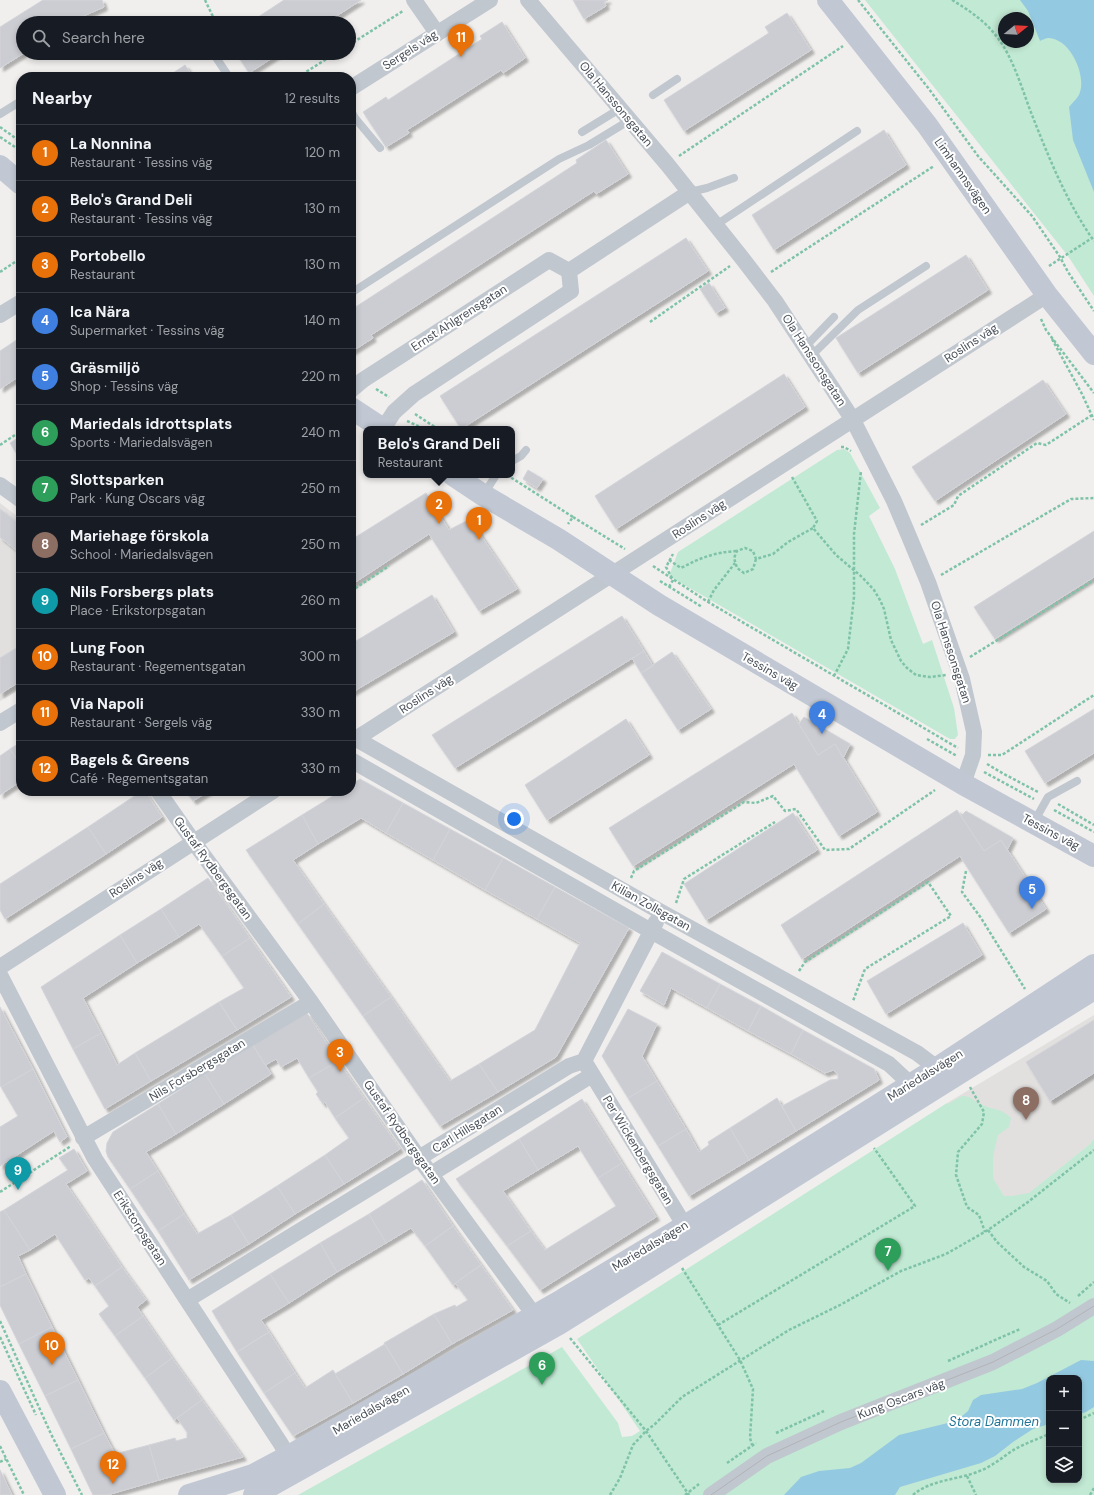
<!DOCTYPE html>
<html lang="en">
<head>
<meta charset="utf-8">
<style>
  :root { --surface:#171b24; --page:#20242c; --text:#f1f3f6; --muted:#9ea1a6; --line:#363941; --accent:#b45309 }
  body { margin:0; font-family:"DM Sans",sans-serif; background:var(--page); color:var(--text) }
  .controls { position:absolute; right:12px; bottom:12px; display:grid; overflow:hidden; border-radius:8px; box-shadow:0 2px 6px #0003 }
  .controls button { width:36px; height:36px; display:grid; place-items:center; padding:0; border:0; border-bottom:1px solid var(--line); background:var(--surface); color:var(--text); font:20px sans-serif }
  .compass { position:absolute; left:998px; top:12px; width:36px; height:36px; border-radius:50%; background:var(--surface); box-shadow:0 2px 6px #0003; rotate:72deg }
  .you { position:absolute; left:514px; top:819px; width:14px; height:14px; margin:-10px; border:3px solid #fff; border-radius:50%; background:#1a73e8; box-shadow:0 0 0 6px #1a73e833 }
  .badge { display:grid; place-items:center; width:26px; height:26px; border-radius:50%; background:var(--accent); color:#fff; font-size:13px; font-weight:700 }
  .pin { position:absolute; translate:-50% -33px; filter:drop-shadow(0 1px 2px #0008) }
  .pin::after { content:''; position:absolute; top:21px; width:14px; height:12px; background:inherit; clip-path:polygon(0 0,100% 0,50% 100%) }
  .popup { position:absolute; left:363px; top:426px; width:152px; height:52px; box-sizing:border-box; display:grid; place-content:center; border-radius:8px; background:var(--surface); filter:drop-shadow(0 1px 3px #0005); font-size:13px; white-space:nowrap; color:var(--muted) }
  .popup b { font-size:15px; color:var(--text) }
  .popup::after { content:''; position:absolute; left:50%; top:100%; margin-left:-8px; border:8px solid transparent; border-top-color:var(--surface) }
  .list { margin:0; padding:0; list-style:none }
  h2 { display:flex; justify-content:space-between; align-items:center; height:52px; margin:0; padding:0 16px; font-size:17px }
  h2 small { font-size:13px; font-weight:400; color:var(--muted) }
  .list li { display:grid; grid-template-columns:26px 1fr auto; gap:12px; align-items:center; box-sizing:border-box; height:56px; padding:0 16px; border-top:1px solid var(--line) }
  .list b { display:block; font-size:15px; white-space:nowrap }
  .list p { margin:0; font-size:13px; white-space:nowrap; color:var(--muted) }
  .list em { font-size:13px; font-style:normal; color:var(--muted) }
  .icon { flex:none; width:22px; height:22px; fill:none; stroke:currentColor; stroke-width:2; stroke-linecap:round; stroke-linejoin:round }
  .map { position:relative; flex:none; width:1094px; height:1495px; overflow:hidden }
  .search { position:absolute; background:var(--surface); box-shadow:0 2px 6px #0003; left:16px; top:16px; width:340px; height:44px; display:flex; align-items:center; gap:10px; box-sizing:border-box; padding:0 14px; border-radius:22px; color:var(--muted); font-size:15px }
  .panel { position:absolute; background:var(--surface); box-shadow:0 2px 6px #0003; left:16px; top:72px; width:340px; height:724px; border-radius:16px }
  .map>svg:first-child { display:block }
</style>
</head>
<body>
<div class="map">
<svg width="1094" height="1495" viewBox="0 0 1094 1495">
  <defs>
    <filter id="shadow"><feDropShadow dx="3.5" dy="3.5" stdDeviation="1" flood-color="#0004"/></filter>
  </defs>
  <rect width="100%" height="100%" fill="#f0efee"/>
  <path fill="#e1e0df" d="M 0,503 L 21,519 L 21,689 L 0,701 Z
    M 1094,1015 L 1094,1138 L 1090,1144 L 1011,1208 L 947,1103 Z"/>
  <path fill="#c2e9d4" fill-rule="evenodd" d="M 865,0 L 1094,0 L 1094,296 L 1068,256 ZM 1004,18 L 1028,18 L 1028,42 L 1004,42 Z
    M 837,450 L 844,449 L 850,453 L 880,508 L 869,516 L 895,569 L 923,644 L 932,640 L 954,708 L 958,735 L 955,739 L 950,739 L 669,576 L 678,552 Z
    M 962,1096 C 973,1096 973,1102 982,1105 C 994,1110 1001,1108 1011,1118 L 1009,1127 L 998,1135 L 993,1156 L 993,1178 L 1004,1196 L 1012,1196 L 1029,1193 L 1090,1144 L 1094,1138 L 1094,1495 L 298,1495 L 562,1347 L 618,1423 L 622,1437 L 632,1436 L 640,1431 L 577,1339 L 947,1103 L 948,1104 ZM 1049,1378 L 1079,1378 L 1079,1480 L 1049,1480 Z"/>
  <path fill="#94cae1" d="M 1020,0 L 1094,0 L 1094,192 L 1073,140 L 1069,107 C 1072,103 1079,97 1080,92 C 1086,74 1070,39 1049,38 C 1046,38 1042,40 1040,41 L 1028,11 Z
    M 1081,1360 L 1094,1361 L 1094,1407 L 1086,1412 L 1079,1414 L 1079,1378 L 1049,1378 L 1049,1424 L 1033,1429 L 1013,1442 L 995,1456 L 981,1463 L 900,1487 L 895,1495 L 784,1495 L 801,1477 L 819,1471 L 850,1468 L 861,1463 L 899,1435 L 956,1421 L 968,1411 L 973,1400 L 981,1395 L 1022,1389 L 1037,1383 Z"/>
  <path fill="#cccdd2" stroke="#d3d4d9" filter="url(#shadow)" d="M 43,0 L 102,0 L 104,7 L 81,17 L 71,23 L 23,23 L 23,53 L 24,53 L 0,68 L 0,27 Z
    M 284,0 L 361,0 L 326,23 L 249,23 Z
    M 573,0 L 608,0 L 604,2 L 606,6 L 584,19 Z
    M 787,13 L 811,50 L 684,131 L 664,100 L 769,33 L 765,27 Z
    M 502,22 L 525,58 L 503,73 L 501,70 L 407,130 L 409,133 L 386,147 L 363,112 L 386,97 L 388,100 L 482,39 L 480,36 Z
    M 236,53 L 280,53 L 249,73 Z
    M 185,65 L 193,77 L 167,77 Z
    M 884,130 L 906,165 L 774,250 L 752,215 Z
    M 606,140 L 628,174 L 596,194 L 594,191 L 371,335 L 373,338 L 351,352 L 351,304 L 354,308 L 577,163 L 576,160 Z
    M 686,238 L 708,271 L 461,429 L 440,396 Z
    M 966,255 L 988,290 L 858,373 L 836,338 Z
    M 709,283 L 725,308 L 716,313 L 700,289 Z
    M 21,337 L 21,375 L 0,389 L 0,351 Z
    M 784,374 L 805,407 L 616,529 L 595,496 Z
    M 1043,380 L 1066,414 L 935,501 L 912,467 Z
    M 21,436 L 21,461 L 10,443 Z
    M 528,470 L 543,479 L 537,488 L 523,479 Z
    M 426,493 L 449,530 L 470,519 L 517,589 L 479,611 L 429,534 L 351,585 L 351,540 Z
    M 0,509 L 21,525 L 21,554 L 0,537 Z
    M 1094,531 L 1094,577 L 995,639 L 974,607 Z
    M 432,595 L 454,632 L 351,693 L 351,644 Z
    M 622,616 L 644,651 L 455,768 L 432,735 Z
    M 21,645 L 21,681 L 0,694 L 0,658 Z
    M 644,651 L 653,666 L 641,673 L 632,658 Z
    M 672,652 L 711,709 L 678,730 L 641,673 Z
    M 1094,709 L 1094,753 L 1045,783 L 1025,751 Z
    M 792,713 L 818,755 L 835,744 L 877,812 L 839,836 L 794,764 L 633,866 L 609,828 Z
    M 804,717 L 850,744 L 843,758 L 835,744 L 818,755 L 799,724 Z
    M 626,719 L 649,755 L 547,820 L 525,785 Z
    M 21,742 L 21,766 L 10,749 Z
    M 10,749 L 21,766 L 21,781 L 0,795 L 0,756 Z
    M 360,779 L 403,803 L 386,833 L 361,818 L 318,844 L 302,815 L 341,791 L 351,791 L 351,785 Z
    M 142,791 L 145,791 L 162,817 L 106,854 L 88,827 Z
    M 186,791 L 209,791 L 193,801 Z
    M 403,803 L 450,829 L 433,860 L 386,833 Z
    M 957,810 L 984,851 L 1001,840 L 1046,909 L 1009,933 L 960,856 L 802,959 L 781,925 Z
    M 966,811 L 1013,838 L 1007,850 L 1001,840 L 984,851 L 961,816 Z
    M 793,813 L 817,850 L 706,920 L 684,884 Z
    M 302,815 L 318,844 L 293,860 L 324,904 L 298,924 L 246,850 Z
    M 88,827 L 106,854 L 5,919 L 0,910 L 0,884 Z
    M 450,829 L 503,858 L 485,890 L 433,860 Z
    M 503,858 L 555,887 L 537,919 L 485,890 Z
    M 208,878 L 250,938 L 222,956 L 199,924 L 179,937 L 161,909 Z
    M 555,887 L 629,928 L 556,1057 L 498,1092 L 479,1064 L 535,1030 L 580,943 L 537,919 Z
    M 324,904 L 391,997 L 363,1016 L 298,924 Z
    M 161,909 L 179,937 L 137,963 L 120,935 Z
    M 963,923 L 982,955 L 886,1014 L 867,981 Z
    M 120,935 L 137,963 L 83,998 L 101,1033 L 73,1049 L 41,987 Z
    M 250,938 L 291,997 L 237,1030 L 219,1002 L 244,988 L 222,956 Z
    M 662,952 L 720,984 L 707,1008 L 671,988 L 664,1005 L 640,991 Z
    M 720,984 L 761,1006 L 748,1031 L 707,1008 Z
    M 391,997 L 450,1081 L 479,1064 L 498,1092 L 440,1126 L 363,1016 Z
    M 219,1002 L 237,1030 L 151,1081 L 135,1053 Z
    M 761,1006 L 803,1030 L 791,1054 L 748,1031 Z
    M 0,1007 L 33,1069 L 1,1087 L 0,1085 Z
    M 628,1009 L 657,1024 L 642,1056 L 657,1081 L 628,1098 L 602,1056 Z
    M 307,1013 L 338,1061 L 309,1078 L 297,1058 L 281,1067 L 276,1059 L 265,1065 L 253,1045 Z
    M 1094,1020 L 1094,1073 L 1050,1101 L 1026,1062 Z
    M 803,1030 L 874,1069 L 879,1080 L 796,1131 L 782,1106 L 830,1080 L 838,1079 L 838,1074 L 833,1070 L 825,1073 L 791,1054 Z
    M 101,1033 L 117,1065 L 135,1053 L 151,1081 L 105,1109 L 73,1049 Z
    M 253,1045 L 271,1074 L 224,1104 L 205,1074 Z
    M 338,1061 L 364,1098 L 335,1118 L 325,1102 L 323,1104 L 316,1094 L 318,1092 L 309,1078 Z
    M 33,1069 L 67,1137 L 60,1142 L 54,1131 L 0,1166 L 0,1127 L 18,1116 L 1,1087 Z
    M 205,1074 L 224,1104 L 176,1134 L 158,1104 Z
    M 657,1081 L 686,1129 L 658,1146 L 628,1098 Z
    M 364,1098 L 400,1149 L 344,1184 L 325,1155 L 349,1138 L 335,1118 Z
    M 777,1098 L 796,1131 L 749,1160 L 730,1128 Z
    M 582,1099 L 622,1163 L 598,1178 L 578,1146 L 538,1170 L 519,1139 Z
    M 158,1104 L 176,1134 L 146,1152 L 158,1171 L 130,1189 L 108,1157 L 106,1151 L 107,1143 L 113,1132 Z
    M 730,1128 L 749,1160 L 689,1196 L 658,1146 L 686,1129 L 699,1152 L 709,1145 L 708,1142 Z
    M 519,1139 L 538,1170 L 503,1191 L 531,1231 L 507,1246 L 456,1179 Z
    M 74,1149 L 87,1171 L 66,1184 L 122,1267 L 95,1286 L 89,1278 L 85,1280 L 55,1234 L 30,1250 L 4,1210 L 68,1170 L 59,1158 Z
    M 325,1155 L 344,1184 L 295,1214 L 277,1186 Z
    M 622,1163 L 656,1217 L 540,1290 L 507,1246 L 531,1231 L 545,1250 L 616,1206 L 598,1178 Z
    M 158,1171 L 184,1214 L 158,1231 L 130,1189 Z
    M 422,1180 L 453,1226 L 425,1246 L 411,1228 L 386,1243 L 369,1214 Z
    M 277,1186 L 295,1214 L 249,1244 L 231,1215 Z
    M 4,1210 L 30,1250 L 18,1256 L 26,1274 L 0,1287 L 0,1212 Z
    M 184,1214 L 197,1234 L 231,1215 L 249,1244 L 189,1280 L 158,1231 Z
    M 369,1214 L 386,1243 L 337,1272 L 320,1243 Z
    M 453,1226 L 481,1265 L 453,1285 L 425,1246 Z
    M 320,1243 L 337,1272 L 289,1303 L 270,1274 Z
    M 481,1265 L 513,1310 L 452,1344 L 434,1314 L 455,1305 L 456,1307 L 468,1300 L 455,1283 Z
    M 122,1267 L 146,1300 L 137,1307 L 143,1316 L 115,1336 L 99,1314 L 109,1306 L 95,1286 Z
    M 26,1274 L 52,1327 L 19,1344 L 0,1305 L 0,1287 Z
    M 270,1274 L 289,1303 L 261,1320 L 269,1332 L 237,1352 L 212,1311 Z
    M 434,1314 L 452,1344 L 403,1374 L 384,1343 Z
    M 143,1316 L 172,1358 L 145,1378 L 115,1336 Z
    M 52,1327 L 78,1380 L 45,1396 L 19,1344 Z
    M 269,1332 L 295,1373 L 264,1393 L 237,1352 Z
    M 385,1344 L 403,1374 L 353,1403 L 335,1374 Z
    M 172,1358 L 202,1400 L 174,1420 L 145,1378 Z
    M 333,1370 L 353,1403 L 293,1436 L 264,1393 L 295,1373 L 305,1388 Z
    M 78,1380 L 104,1433 L 71,1449 L 45,1396 Z
    M 202,1400 L 243,1457 L 159,1480 L 149,1445 L 175,1438 L 176,1441 L 187,1438 L 187,1432 L 177,1418 Z
    M 104,1433 L 115,1454 L 149,1445 L 159,1480 L 107,1495 L 93,1495 L 71,1449 Z
    M 0,1470 L 12,1495 L 0,1495 Z"/>
  <g fill="none" stroke-linecap="round" stroke-linejoin="round">
    <path stroke="#7ec3a7" stroke-width="2.5" stroke-dasharray="3 2" stroke-linecap="butt" d="M 205,0 L 216,23
      M 858,0 L 929,89 L 978,156 L 1032,216 L 1060,257 L 1068,272 L 1094,311
      M 952,0 C 967,9 982,19 993,32 C 1013,55 1021,87 1032,115 C 1049,158 1067,203 1094,241
      M 349,45 L 403,11
      M 298,77 L 336,53
      M 0,127 L 21,142
      M 0,137 L 21,151
      M 679,156 L 843,46
      M 1049,266 L 1092,238
      M 0,272 L 21,258
      M 771,272 L 934,166
      M 1041,319 L 1046,330 L 1094,393
      M 650,322 L 730,266
      M 1052,339 L 1082,394 L 1094,420
      M 376,389 L 389,397
      M 415,414 L 438,429
      M 407,421 L 425,429
      M 0,445 L 21,431
      M 841,447 L 844,447 L 851,451
      M 507,475 L 573,517 L 568,524
      M 792,477 L 817,521 L 813,528 L 836,555 L 862,577 L 874,590 L 880,600 L 884,609 L 891,640 L 901,661 L 907,668 L 916,675 L 930,677 L 946,675
      M 573,517 L 625,549
      M 921,525 L 954,505 L 958,496 L 1037,443 L 1046,445 L 1092,415
      M 756,559 L 753,569 L 744,573 L 737,568 L 734,558 L 737,551 L 745,548 L 753,551 L 756,559 L 773,554 L 788,542 L 813,528
      M 669,560 L 681,568 C 700,558 715,552 737,551
      M 653,566 L 708,602 L 958,748
      M 941,575 L 1071,499 L 1094,498
      M 660,581 L 702,607
      M 669,587 L 673,580 L 666,567 L 673,554
      M 351,591 L 389,566
      M 708,602 L 714,590 L 735,563
      M 970,657 L 1094,580
      M 834,676 L 848,649 L 854,597 L 854,534 L 861,471
      M 927,739 L 957,756
      M 988,755 L 1002,755 L 1094,695
      M 987,764 L 1004,774 L 1038,792
      M 984,772 L 1034,799
      M 1058,804 L 1094,825
      M 1054,810 L 1094,832
      M 966,871 L 962,892 L 981,918 L 1025,989
      M 631,878 L 634,871 L 744,802 L 756,803 L 773,796 L 785,811 L 796,809 L 825,850 L 849,849 L 935,790
      M 676,903 L 684,879 L 775,822
      M 799,971 L 805,962 L 928,882 L 951,916 L 865,969 L 853,1001
      M 970,1087 L 984,1112 L 982,1124 L 958,1152 L 956,1175 L 967,1207 L 979,1215 L 985,1232
      M 0,1192 L 71,1146
      M 988,1230 L 997,1242 L 1024,1267 L 1047,1281 L 1056,1294 L 1070,1303
      M 682,1268 L 740,1360 L 753,1389 L 750,1438 L 752,1445
      M 1078,1296 L 1094,1282
      M 0,1321 L 51,1434 L 82,1495
      M 718,1325 L 915,1206 L 874,1148
      M 0,1337 L 36,1415
      M 570,1338 L 646,1431 L 689,1495
      M 948,1361 L 1020,1329
      M 1079,1420 L 1094,1413
      M 776,1433 L 824,1411
      M 0,1446 L 24,1495
      M 0,1462 L 6,1459
      M 727,1463 L 756,1443
      M 967,1476 L 976,1495
      M 610,1495 L 620,1478 L 633,1445 L 646,1431 L 655,1424 L 682,1397 L 789,1330 L 840,1305 L 901,1271 L 946,1254 L 988,1230 L 1028,1202 L 1094,1150
      M 685,1495 L 699,1484
      M 913,1495 C 931,1479 960,1480 982,1470 C 994,1465 1004,1456 1015,1449 C 1026,1443 1038,1439 1049,1434
      M 1090,1495 L 1094,1488"/>
    <path stroke="#c1c7ce" stroke-width="8" d="M 213,53 L 229,77
      M 653,95 L 677,79
      M 351,111 L 355,118 L 380,148
      M 0,114 L 21,101
      M 582,132 L 621,108
      M 690,192 L 707,188 L 734,178
      M 716,225 L 857,131
      M 351,293 L 559,159 L 589,145 L 630,120
      M 805,347 L 834,317
      M 811,356 L 858,310 L 926,266
      M 512,461 L 521,456 L 526,450
      M 484,494 L 496,475
      M 1034,822 L 1048,797 L 1077,781"/>
    <path stroke="#c1c7ce" stroke-width="16" d="M 414,0 L 437,33
      M 528,0 L 667,164 L 742,258 L 775,301 L 853,420 L 894,501 L 908,534 L 928,582 L 962,679 L 974,732 L 973,755 L 963,784
      M 351,88 L 490,0
      M 569,271 L 690,192
      M 0,315 L 21,302
      M 351,390 L 363,380 L 549,260 L 569,271
      M 383,429 L 394,412 L 414,394 L 571,291 L 569,271
      M 0,485 L 21,500
      M 0,723 L 21,710
      M 351,736 L 661,912 L 917,1053 L 937,1068 L 943,1077
      M 351,742 L 1047,295
      M 351,760 L 651,931 L 889,1064 L 918,1091
      M 158,791 L 193,841 L 311,1002 L 419,1158 L 535,1316
      M 0,967 L 273,791
      M 0,975 L 95,1159 L 281,1444 L 293,1466
      M 584,1061 L 691,1236
      M 83,1138 L 311,1002
      M 431,1174 L 592,1075
      M 187,1300 L 569,1066 L 584,1061 L 656,922
      M 711,1495 L 767,1456 L 841,1422 L 993,1362 L 1057,1329 L 1094,1306"/>
    <path stroke="#c1c8d3" stroke-width="22" d="M 828,0 L 927,125 L 1047,295 L 1094,354
      M 0,166 L 21,184
      M 351,408 L 383,429
      M 453,475 L 483,495 L 558,539 L 659,605 L 963,784 L 1094,856
      M 0,1391 L 55,1495
      M 189,1495 L 253,1475 L 287,1457 L 562,1300 L 685,1226 L 937,1068 L 1094,965
      M 254,1495 L 559,1324 L 1094,989"/>
    <path stroke="#b1b3b8" stroke-width="1" d="M 711,1495 L 767,1456 L 841,1422 L 993,1362 L 1057,1329 L 1094,1306"/>
  </g>
  <g text-anchor="middle" stroke-width="4" stroke-linejoin="round" paint-order="stroke">
    <g font-size="12" fill="#495059" stroke="#fff">
      <text transform="translate(410 50) rotate(-33)" y="4">Sergels väg</text>
      <text transform="translate(616 104) rotate(50)" y="4">Ola Hanssonsgatan</text>
      <text transform="translate(963 176) rotate(55)" y="4">Limhamnsvägen</text>
      <text transform="translate(459 318) rotate(-33)" y="4">Ernst Ahlgrensgatan</text>
      <text transform="translate(971 343) rotate(-33)" y="4">Roslins väg</text>
      <text transform="translate(814 360) rotate(57)" y="4">Ola Hanssonsgatan</text>
      <text transform="translate(699 519) rotate(-33)" y="4">Roslins väg</text>
      <text transform="translate(951 652) rotate(72)" y="4">Ola Hanssonsgatan</text>
      <text transform="translate(770 671) rotate(30)" y="4">Tessins väg</text>
      <text transform="translate(426 694) rotate(-33)" y="4">Roslins väg</text>
      <text transform="translate(1051 832) rotate(28)" y="4">Tessins väg</text>
      <text transform="translate(213 868) rotate(54)" y="4">Gustaf Rydbergsgatan</text>
      <text transform="translate(136 878) rotate(-33)" y="4">Roslins väg</text>
      <text transform="translate(651 906) rotate(29)" y="4">Kilian Zollsgatan</text>
      <text transform="translate(197 1070) rotate(-31)" y="4">Nils Forsbergsgatan</text>
      <text transform="translate(925 1075) rotate(-32)" y="4">Mariedalsvägen</text>
      <text transform="translate(467 1129) rotate(-32)" y="4">Carl Hillsgatan</text>
      <text transform="translate(402 1132) rotate(55)" y="4">Gustaf Rydbergsgatan</text>
      <text transform="translate(638 1150) rotate(59)" y="4">Per Wickenbergsgatan</text>
      <text transform="translate(140 1228) rotate(57)" y="4">Erikstorpsgatan</text>
      <text transform="translate(650 1246) rotate(-31)" y="4">Mariedalsvägen</text>
      <text transform="translate(901 1399) rotate(-21)" y="4">Kung Oscars väg</text>
      <text transform="translate(371 1410) rotate(-30)" y="4">Mariedalsvägen</text>
    </g>
    <g font-size="13" font-style="italic" fill="#1e7397" stroke="#fff">
      <text x="994" y="1426">Stora Dammen</text>
    </g>
  </g>
</svg>
<div class="controls">
<button>+</button>
<button>−</button>
<button><svg class="icon" aria-label="layers" viewBox="0 0 24 24"><path d="M12 4l9 5-9 5-9-5zM3 14l9 5 9-5"/></svg></button>
</div>
<svg class="compass" viewBox="-18 -18 36 36"><path d="M0-13l5 13h-10z" fill="#e53935"/><path d="M0 13l5-13h-10z" fill="#9ea1a6"/></svg>
<div class="you"></div>
<div class="pin badge" style="left:479px;top:540px;background:#e8710a">1</div>
<div class="pin badge" style="left:439px;top:524px;background:#e8710a">2</div>
<div class="popup"><b>Belo's Grand Deli</b>Restaurant</div>
<div class="pin badge" style="left:340px;top:1072px;background:#e8710a">3</div>
<div class="pin badge" style="left:822px;top:734px;background:#3f7fe0">4</div>
<div class="pin badge" style="left:1032px;top:909px;background:#3f7fe0">5</div>
<div class="pin badge" style="left:542px;top:1385px;background:#2e9e5b">6</div>
<div class="pin badge" style="left:888px;top:1271px;background:#2e9e5b">7</div>
<div class="pin badge" style="left:1026px;top:1120px;background:#8d6e63">8</div>
<div class="pin badge" style="left:18px;top:1190px;background:#0f9aa8">9</div>
<div class="pin badge" style="left:52px;top:1365px;background:#e8710a">10</div>
<div class="pin badge" style="left:461px;top:57px;background:#e8710a">11</div>
<div class="pin badge" style="left:113px;top:1484px;background:#e8710a">12</div>
<div class="search"><svg class="icon" aria-label="search" viewBox="0 0 24 24"><circle cx="10" cy="10" r="6"/><path d="M15 15l6 6"/></svg>Search here</div>
<section class="panel">
<h2>Nearby<small>12 results</small></h2>
<ul class="list">
<li><span class="badge" style="background:#e8710a">1</span><div><b>La Nonnina</b><p>Restaurant · Tessins väg</p></div><em>120 m</em></li>
<li><span class="badge" style="background:#e8710a">2</span><div><b>Belo's Grand Deli</b><p>Restaurant · Tessins väg</p></div><em>130 m</em></li>
<li><span class="badge" style="background:#e8710a">3</span><div><b>Portobello</b><p>Restaurant</p></div><em>130 m</em></li>
<li><span class="badge" style="background:#3f7fe0">4</span><div><b>Ica Nära</b><p>Supermarket · Tessins väg</p></div><em>140 m</em></li>
<li><span class="badge" style="background:#3f7fe0">5</span><div><b>Gräsmiljö</b><p>Shop · Tessins väg</p></div><em>220 m</em></li>
<li><span class="badge" style="background:#2e9e5b">6</span><div><b>Mariedals idrottsplats</b><p>Sports · Mariedalsvägen</p></div><em>240 m</em></li>
<li><span class="badge" style="background:#2e9e5b">7</span><div><b>Slottsparken</b><p>Park · Kung Oscars väg</p></div><em>250 m</em></li>
<li><span class="badge" style="background:#8d6e63">8</span><div><b>Mariehage förskola</b><p>School · Mariedalsvägen</p></div><em>250 m</em></li>
<li><span class="badge" style="background:#0f9aa8">9</span><div><b>Nils Forsbergs plats</b><p>Place · Erikstorpsgatan</p></div><em>260 m</em></li>
<li><span class="badge" style="background:#e8710a">10</span><div><b>Lung Foon</b><p>Restaurant · Regementsgatan</p></div><em>300 m</em></li>
<li><span class="badge" style="background:#e8710a">11</span><div><b>Via Napoli</b><p>Restaurant · Sergels väg</p></div><em>330 m</em></li>
<li><span class="badge" style="background:#e8710a">12</span><div><b>Bagels &amp; Greens</b><p>Café · Regementsgatan</p></div><em>330 m</em></li>
</ul>
</section>
</div>
</body>
</html>
